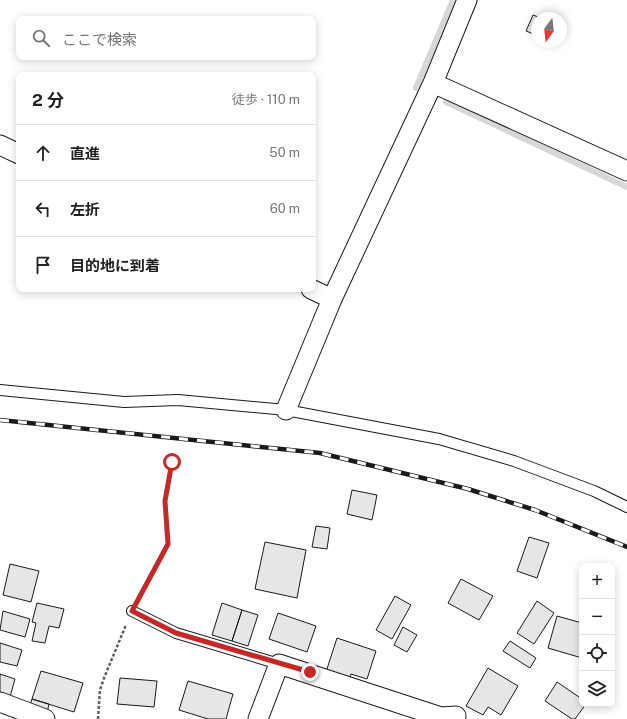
<!DOCTYPE html>
<html lang="ja">
<head>
<meta charset="utf-8">
<style>
  :root { --surface:#fff; --page:#f6f6f6; --text:#222; --muted:#767676; --line:#e0e0e0 }
  body { margin:0; font-family:"Public Sans","Noto Sans JP",sans-serif; background:var(--page); color:var(--text) }
  .controls { position:absolute; right:12px; bottom:12px; display:grid; overflow:hidden; border-radius:8px; box-shadow:0 2px 10px #0003 }
  .controls button { width:36px; height:36px; display:grid; place-items:center; padding:0; border:0; border-bottom:1px solid var(--line); background:var(--surface); color:var(--text); font:20px sans-serif }
  .compass { position:absolute; left:531px; top:12px; width:36px; height:36px; border-radius:50%; background:var(--surface); box-shadow:0 2px 10px #0003; rotate:195deg }
  .stop { position:absolute; width:12px; height:12px; margin:-9px; border:3px solid #c62828; border-radius:50%; background:#fff }
  .stop.end { background:#c62828; border-color:#fff; box-shadow:0 1px 4px #0008 }
  .list { margin:0; padding:0; list-style:none }
  h2 { display:flex; justify-content:space-between; align-items:center; height:52px; margin:0; padding:0 16px; font-size:17px }
  h2 small { font-size:13px; font-weight:400; color:var(--muted) }
  .list li { display:grid; grid-template-columns:26px 1fr auto; gap:12px; align-items:center; box-sizing:border-box; height:56px; padding:0 16px; border-top:1px solid var(--line) }
  .list b { display:block; font-size:15px; white-space:nowrap }
  .list em { font-size:13px; font-style:normal; color:var(--muted) }
  .icon { flex:none; width:22px; height:22px; fill:none; stroke:currentColor; stroke-width:2; stroke-linecap:round; stroke-linejoin:round }
  .map { position:relative; flex:none; width:627px; height:719px; overflow:hidden }
  .search { position:absolute; background:var(--surface); box-shadow:0 2px 10px #0003; left:16px; top:16px; width:300px; height:44px; display:flex; align-items:center; gap:10px; box-sizing:border-box; padding:0 14px; border-radius:8px; color:var(--muted); font-size:15px }
  .panel { position:absolute; background:var(--surface); box-shadow:0 2px 10px #0003; left:16px; top:72px; width:300px; height:220px; border-radius:8px }
  .map>svg:first-child { display:block }
</style>
</head>
<body>
<div class="map">
<svg width="627" height="719" viewBox="0 0 627 719">
  <rect width="100%" height="100%" fill="#fff"/>
  <g fill="none" stroke-linecap="round" stroke-linejoin="round">
    <path stroke="#d7d7d7" stroke-width="6" d="M 416,88 L 453,0
      M 446,102 L 627,187"/>
  </g>
  <path fill="#e6e6e6" stroke="#1a1a1a" d="M 533,15 L 541,18 L 537,18 L 536,35 L 526,31 Z
    M 352,490 L 377,495 L 372,520 L 347,514 Z
    M 316,526 L 330,528 L 327,549 L 312,547 Z
    M 529,537 L 549,543 L 537,578 L 517,571 Z
    M 265,542 L 306,550 L 297,598 L 255,589 Z
    M 10,564 L 39,571 L 31,602 L 3,595 Z
    M 461,579 L 493,596 L 479,620 L 448,603 Z
    M 395,596 L 411,605 L 392,639 L 376,630 Z
    M 537,601 L 554,613 L 534,644 L 517,633 Z
    M 37,603 L 64,609 L 59,628 L 49,626 L 45,643 L 32,641 L 36,623 L 32,622 Z
    M 222,603 L 242,610 L 232,641 L 212,635 Z
    M 242,610 L 258,615 L 248,646 L 232,641 Z
    M 3,611 L 30,619 L 25,637 L 0,630 Z
    M 278,613 L 316,626 L 307,652 L 269,639 Z
    M 557,616 L 582,623 L 582,658 L 548,648 Z
    M 403,627 L 417,635 L 407,652 L 394,645 Z
    M 337,638 L 376,651 L 367,679 L 351,674 L 349,680 L 326,672 Z
    M 510,641 L 536,658 L 530,668 L 503,651 Z
    M 0,643 L 22,650 L 17,666 L 0,662 Z
    M 488,668 L 518,686 L 501,715 L 488,707 L 483,715 L 466,706 Z
    M 41,671 L 83,683 L 74,712 L 32,699 Z
    M 0,674 L 15,679 L 10,697 L 0,694 Z
    M 120,678 L 157,681 L 154,707 L 117,704 Z
    M 188,681 L 233,694 L 226,719 L 208,719 L 179,710 Z
    M 557,682 L 582,699 L 582,704 L 586,704 L 575,719 L 572,719 L 545,701 Z
    M 32,699 L 49,704 L 47,713 L 29,708 Z"/>
  <g fill="none" stroke-linecap="round" stroke-linejoin="round">
    <defs>
      <path id="lane" d="M 0,390 L 124,402 L 178,400 L 286,410 L 439,439 L 514,461 L 594,491 L 627,507
        M 132,611 L 176,633 L 279,664"/>
      <path id="street" d="M 433,83 L 627,171
        M 0,145 L 19,154
        M 311,289 L 332,299
        M 286,410 L 332,299 L 433,83 L 467,0
        M 0,702 L 45,719
        M 258,719 L 279,664 L 441,717 L 456,716"/>
    </defs>
    <use href="#lane" stroke="#1a1a1a" stroke-width="12"/>
    <use href="#street" stroke="#1a1a1a" stroke-width="21"/>
    <path stroke="#5f5f5f" stroke-width="2.5" stroke-dasharray="3 2" stroke-linecap="butt" d="M 140,597 L 168,544 L 165,501 L 172,463
      M 98,719 L 100,690 L 104,678 L 126,625"/>
    <use href="#lane" stroke="#fff" stroke-width="10"/>
    <use href="#street" stroke="#fff" stroke-width="19"/>
    <defs>
      <path id="rail" d="M 0,420 L 320,453 L 468,489 L 535,510 L 627,547"/>
    </defs>
    <use href="#rail" stroke="#1a1a1a" stroke-width="4.5"/>
    <use href="#rail" stroke="#fff" stroke-width="3" stroke-dasharray="9" stroke-linecap="butt"/>
  </g>
  <g fill="none" stroke-linecap="round" stroke-linejoin="round">
    <path stroke="#c62828" stroke-width="5" d="M 172,462 L 165,501 L 168,544 L 132,611 L 176,633 L 310,672"/>
  </g>
</svg>
<div class="controls">
<button>+</button>
<button>−</button>
<button><svg class="icon" aria-label="locate" viewBox="0 0 24 24"><circle cx="12" cy="12" r="6"/><path d="M12 2v4M12 18v4M2 12h4M18 12h4"/></svg></button>
<button><svg class="icon" aria-label="layers" viewBox="0 0 24 24"><path d="M12 4l9 5-9 5-9-5zM3 14l9 5 9-5"/></svg></button>
</div>
<svg class="compass" viewBox="-18 -18 36 36"><path d="M0-13l5 13h-10z" fill="#e53935"/><path d="M0 13l5-13h-10z" fill="#767676"/></svg>
<div class="stop" style="left:172px;top:462px"></div>
<div class="stop end" style="left:310px;top:672px"></div>
<div class="search"><svg class="icon" aria-label="search" viewBox="0 0 24 24"><circle cx="10" cy="10" r="6"/><path d="M15 15l6 6"/></svg>ここで検索</div>
<section class="panel">
<h2>2 分<small>徒歩 · 110 m</small></h2>
<ul class="list">
<li><svg class="icon" aria-label="ahead" viewBox="0 0 24 24"><path d="M12 20V5M6 11l6-6 6 6"/></svg><div><b>直進</b></div><em>50 m</em></li>
<li><svg class="icon" aria-label="left" viewBox="0 0 24 24"><path d="M17 20v-9H6M10 6l-5 5 5 5"/></svg><div><b>左折</b></div><em>60 m</em></li>
<li><svg class="icon" aria-label="arrive" viewBox="0 0 24 24"><path d="M6 21V4h12l-3 4 3 4H6"/></svg><div><b>目的地に到着</b></div></li>
</ul>
</section>
</div>
</body>
</html>
